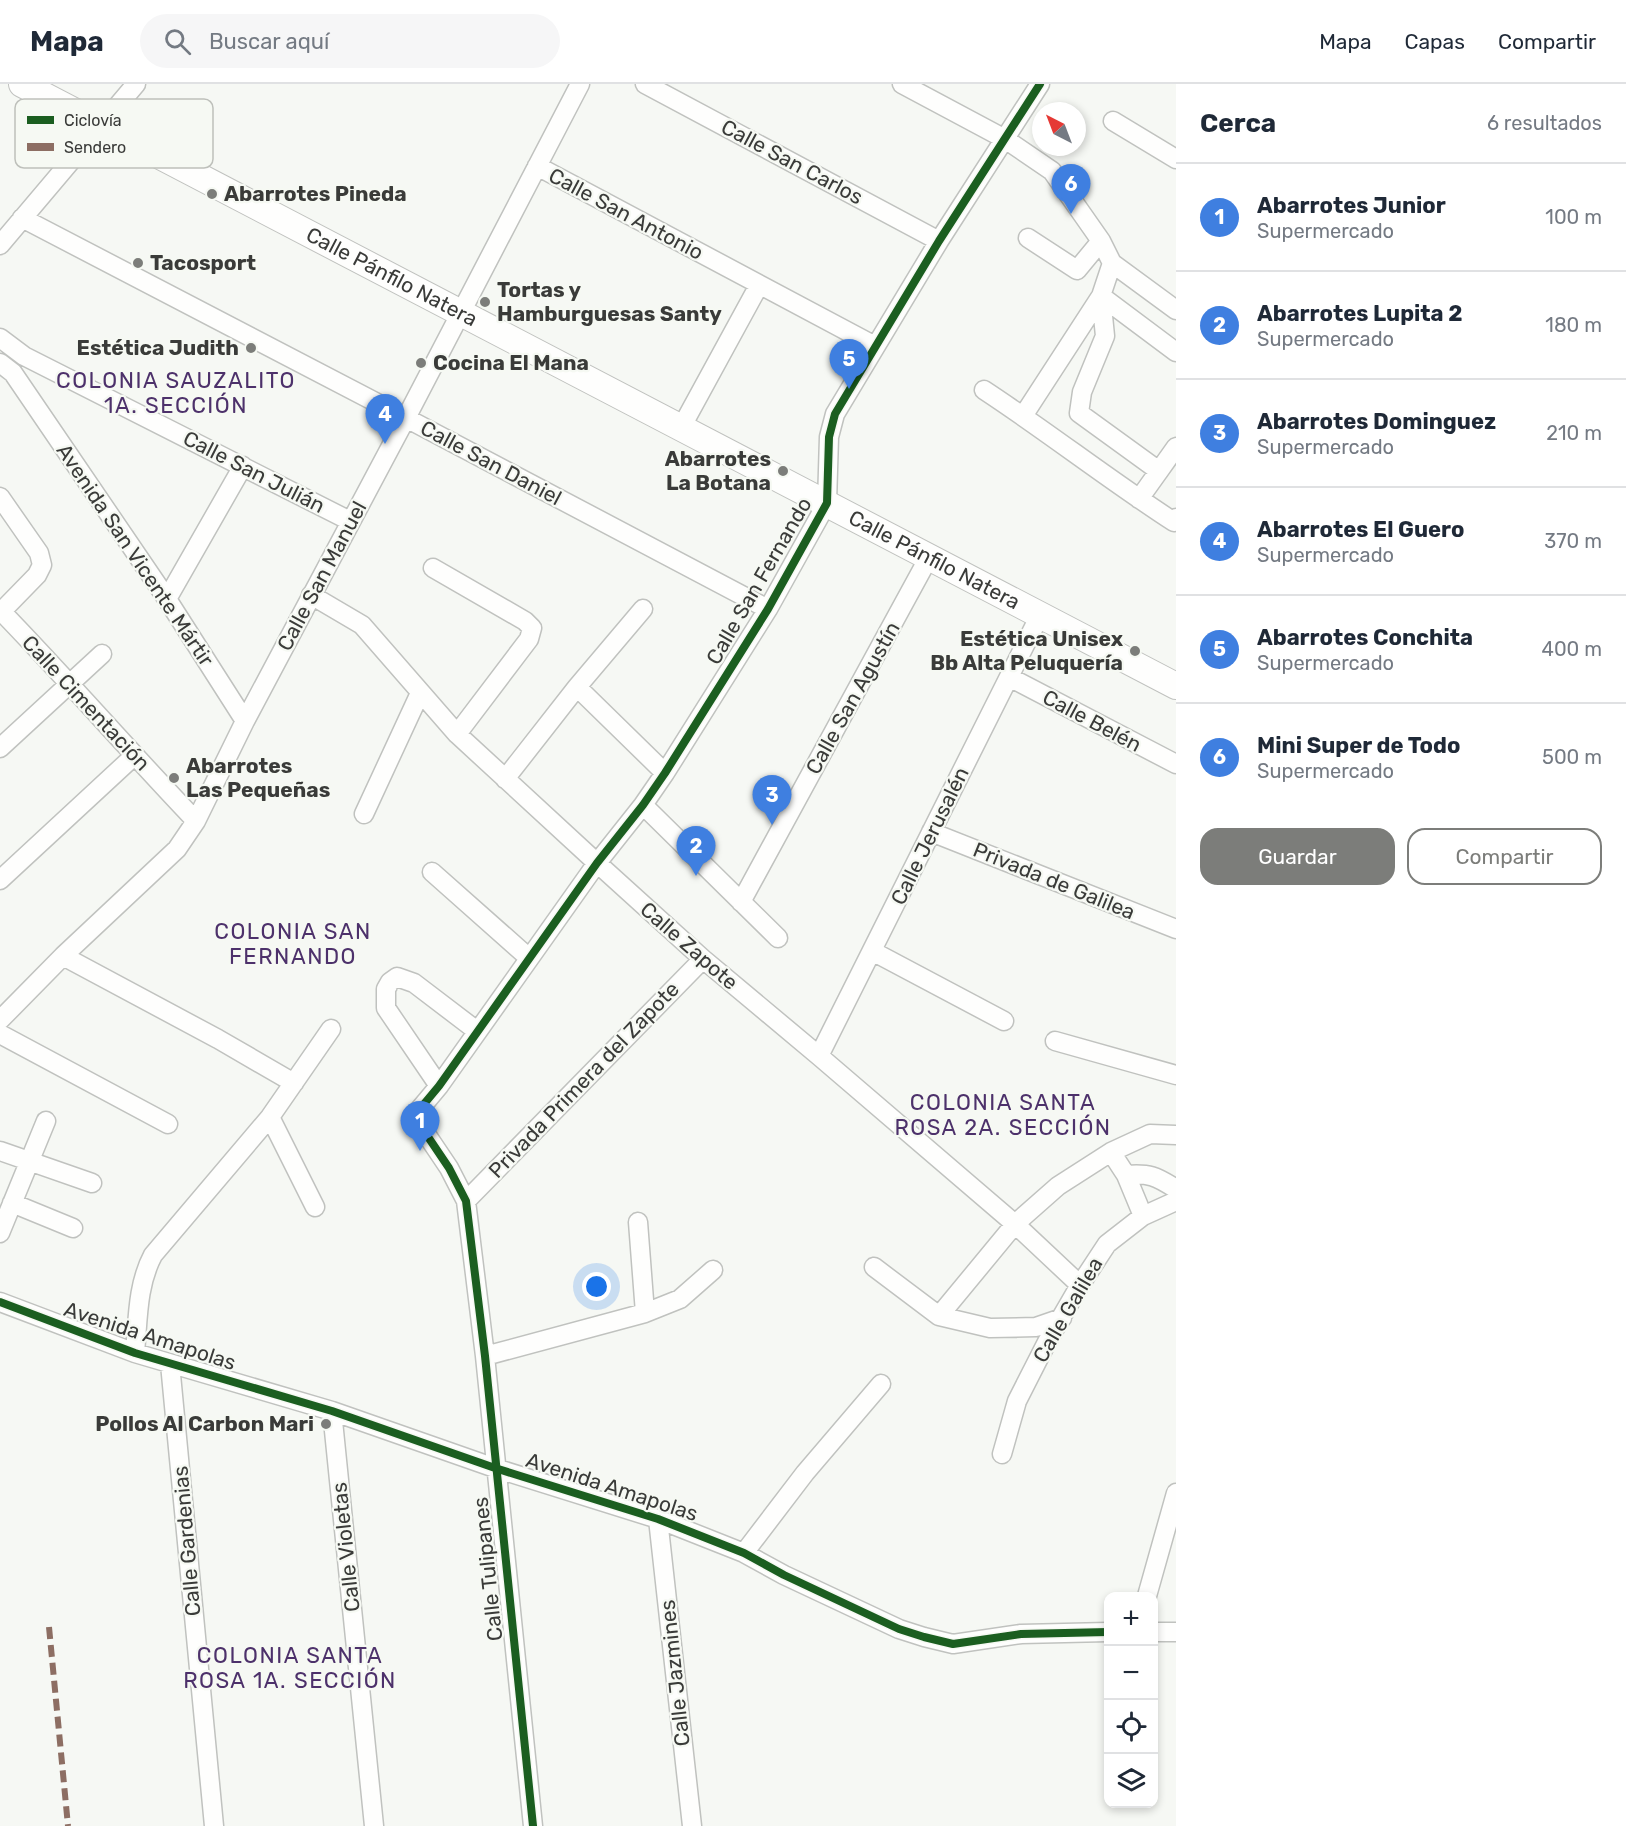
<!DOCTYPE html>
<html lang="es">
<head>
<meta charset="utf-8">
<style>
  :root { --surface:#fff; --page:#f6f6f7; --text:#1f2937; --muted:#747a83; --line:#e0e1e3; --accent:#7c7d7a }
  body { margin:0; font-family:Rubik,sans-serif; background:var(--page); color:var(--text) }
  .controls { position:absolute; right:18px; bottom:18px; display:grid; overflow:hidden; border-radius:12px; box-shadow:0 3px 9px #0003 }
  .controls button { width:54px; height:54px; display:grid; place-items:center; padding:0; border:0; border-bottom:2px solid var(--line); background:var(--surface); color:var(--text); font:30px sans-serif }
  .compass { position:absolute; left:1032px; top:18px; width:54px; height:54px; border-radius:50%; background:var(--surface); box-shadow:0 3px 9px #0003; rotate:318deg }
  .you { position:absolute; left:597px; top:1203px; width:21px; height:21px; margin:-15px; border:4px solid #fff; border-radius:50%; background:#1a73e8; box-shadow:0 0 0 9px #1a73e833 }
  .badge { display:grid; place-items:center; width:39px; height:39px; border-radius:50%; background:var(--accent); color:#fff; font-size:20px; font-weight:700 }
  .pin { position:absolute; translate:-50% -50px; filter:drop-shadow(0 2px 3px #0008) }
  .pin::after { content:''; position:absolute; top:32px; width:21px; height:18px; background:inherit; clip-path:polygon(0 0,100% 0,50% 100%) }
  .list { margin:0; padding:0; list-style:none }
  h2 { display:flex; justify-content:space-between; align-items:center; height:78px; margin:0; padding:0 24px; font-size:26px }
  h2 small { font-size:20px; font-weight:400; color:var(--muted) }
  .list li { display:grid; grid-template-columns:39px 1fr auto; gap:18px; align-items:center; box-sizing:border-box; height:108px; padding:0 24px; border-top:2px solid var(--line) }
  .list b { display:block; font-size:22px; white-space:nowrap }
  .list p { margin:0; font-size:20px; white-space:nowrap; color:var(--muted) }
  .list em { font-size:20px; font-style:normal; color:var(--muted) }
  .actions { display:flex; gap:12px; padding:18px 24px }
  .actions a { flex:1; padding:14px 0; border:2px solid var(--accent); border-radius:18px; text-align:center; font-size:21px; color:var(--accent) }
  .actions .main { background:var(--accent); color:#fff }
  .icon { flex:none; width:33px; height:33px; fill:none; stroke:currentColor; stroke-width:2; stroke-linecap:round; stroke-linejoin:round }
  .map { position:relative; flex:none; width:1176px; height:1742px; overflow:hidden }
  header { display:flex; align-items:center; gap:36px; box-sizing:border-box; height:84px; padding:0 30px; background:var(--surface); border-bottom:2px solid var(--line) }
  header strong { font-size:28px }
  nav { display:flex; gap:33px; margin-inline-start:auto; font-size:21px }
  .search { width:420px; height:54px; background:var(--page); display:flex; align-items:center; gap:15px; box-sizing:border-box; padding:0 21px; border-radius:33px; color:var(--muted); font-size:22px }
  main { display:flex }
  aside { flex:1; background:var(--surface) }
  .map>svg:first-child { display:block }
</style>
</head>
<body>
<header>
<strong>Mapa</strong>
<div class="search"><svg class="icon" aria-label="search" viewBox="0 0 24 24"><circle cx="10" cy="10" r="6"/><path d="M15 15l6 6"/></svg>Buscar aquí</div>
<nav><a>Mapa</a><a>Capas</a><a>Compartir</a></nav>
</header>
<main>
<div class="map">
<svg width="1176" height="1742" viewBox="0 0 1176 1742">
  <rect width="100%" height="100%" fill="#f6f8f4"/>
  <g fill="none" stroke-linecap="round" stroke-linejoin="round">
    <defs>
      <path id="street" d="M 645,0 L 939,157
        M 902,0 L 1005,55 L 1052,87 L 1101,157 L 1112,179 L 1101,212 L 1176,268
        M 1113,37 L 1176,75
        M 537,82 L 875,262
        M 22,134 L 406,334 L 768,525
        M 1028,154 L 1077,186 L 1101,157
        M 0,161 L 136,0
        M 1112,179 L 1176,226
        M 1101,212 L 1105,252 L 1082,308 L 1079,329 L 1159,387 L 1176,363
        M 0,254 L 24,272 L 350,437
        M 0,279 L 13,289 L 167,515 L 245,637
        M 984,306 C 1048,348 1109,396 1174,438 L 1176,434
        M 1023,332 L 1101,212
        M 681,344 L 759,201
        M 0,413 L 39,469 L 42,481 L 37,491 L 0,529
        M 1139,415 L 1159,387
        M 433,484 L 525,537 L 532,544 L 529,555 L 457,650
        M 311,511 L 362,541 L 457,650 L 597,779 L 703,875 L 819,972 L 1015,1140 L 1080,1201
        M 167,515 L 243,382
        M 1,527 C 68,596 130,668 196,737
        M 1009,593 L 1176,680
        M 577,603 L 665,689
        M 0,664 L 102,570
        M 505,695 L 577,603 L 643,525
        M 643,721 L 778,854
        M 364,730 L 420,609
        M 931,748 L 1176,845
        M 432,788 L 529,874
        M 0,796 L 134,672
        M 741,818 L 929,473
        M 872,867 L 1004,937
        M 63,872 L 218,955 L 294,999
        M 0,936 L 63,872 L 177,765 L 196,737 L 245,637 L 406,334 L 580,0
        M 0,950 L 168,1040
        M 1055,957 L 1176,991
        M 819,972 L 1040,531
        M 439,1002 L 386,924 L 386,905 L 390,898 L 397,893 L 414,899 L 477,947
        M 270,1033 L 315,1123
        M 0,1067 L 92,1099
        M 1111,1068 L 1126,1091 L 1143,1132
        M 1126,1091 C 1149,1089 1156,1092 1176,1105
        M 466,1117 L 703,875
        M 12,1119 L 73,1144
        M 638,1138 L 645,1229
        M 0,1149 L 46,1037
        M 874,1183 L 939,1232 L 990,1244 L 1036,1243 L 1062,1234
        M 0,1218 L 135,1269 L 332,1327 L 495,1384 L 658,1435 L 744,1469 L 784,1491 L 899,1545 L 924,1553 L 953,1560 L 1021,1550 L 1108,1548
        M 939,1232 L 1015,1140 L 1058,1102 L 1111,1068 L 1150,1050 L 1176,1051
        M 135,1269 C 138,1236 137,1201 153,1171 L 270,1033 L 331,945
        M 485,1272 L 645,1229 L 680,1215 L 713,1186
        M 170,1280 L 214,1742
        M 332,1327 L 374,1742
        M 1002,1370 L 1017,1317 L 1047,1258 L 1080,1201 L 1107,1160 L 1143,1132 L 1176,1117
        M 658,1435 L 692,1742
        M 744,1469 L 805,1389 L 881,1300
        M 1147,1512 L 1176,1409
        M 1154,1548 L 1176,1548
        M 533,1742 L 485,1272 L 466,1117 L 449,1084 L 414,1032 L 439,1002 L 597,779 L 643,721 L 665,689 L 768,525 L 827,419 L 829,353 L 835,330 L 939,157 L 1040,0"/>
      <g id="secondary">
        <path id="s1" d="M 22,0 L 1176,602"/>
      </g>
    </defs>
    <use href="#street" stroke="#c0c2bf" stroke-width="21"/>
    <use href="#secondary" stroke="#c0c2bf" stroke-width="28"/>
    <use href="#street" stroke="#fefefd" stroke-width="18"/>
    <use href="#secondary" stroke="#fefefd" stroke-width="26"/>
    <path stroke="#8d6e63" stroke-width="6" stroke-dasharray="12 6" stroke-linecap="butt" d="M 49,1543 L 68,1742"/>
    <defs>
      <path id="cycleway" d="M 0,1218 L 135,1269 L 332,1327 L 495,1384 L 658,1435 L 744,1469 L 784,1491 L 899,1545 L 924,1553 L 953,1560 L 1021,1550 L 1108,1548
        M 533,1742 L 485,1272 L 466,1117 L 449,1084 L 414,1032 L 439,1002 L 597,779 L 643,721 L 665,689 L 768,525 L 827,419 L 829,353 L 835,330 L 939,157 L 1040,0"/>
    </defs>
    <use href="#cycleway" stroke="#f6f9f3" stroke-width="11"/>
    <use href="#cycleway" stroke="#1b5e20" stroke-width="8"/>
  </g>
  <g fill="#7c7d7a" stroke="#f6f9f3" stroke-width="2">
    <circle cx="212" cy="110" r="6"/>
    <circle cx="138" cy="179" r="6"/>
    <circle cx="485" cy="218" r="6"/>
    <circle cx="251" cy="264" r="6"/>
    <circle cx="421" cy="279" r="6"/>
    <circle cx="783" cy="387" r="6"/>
    <circle cx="1135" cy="567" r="6"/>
    <circle cx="174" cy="694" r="6"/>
    <circle cx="326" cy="1340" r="6"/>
  </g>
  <g text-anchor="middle" stroke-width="4.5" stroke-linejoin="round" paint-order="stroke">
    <g font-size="21" fill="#3a3b39" stroke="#f6f9f3">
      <text transform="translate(792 78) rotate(28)" y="7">Calle San Carlos</text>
      <text transform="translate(626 130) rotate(28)" y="7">Calle San Antonio</text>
      <text dy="7" stroke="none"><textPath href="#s1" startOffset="417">Calle Pánfilo Natera</textPath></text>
      <text transform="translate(491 379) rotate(28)" y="7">Calle San Daniel</text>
      <text transform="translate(254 388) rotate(27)" y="7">Calle San Julián</text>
      <text transform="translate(135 471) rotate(56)" y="7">Avenida San Vicente Mártir</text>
      <text dy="7" stroke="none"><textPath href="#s1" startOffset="1029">Calle Pánfilo Natera</textPath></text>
      <text transform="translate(322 492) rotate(-62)" y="7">Calle San Manuel</text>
      <text transform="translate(759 497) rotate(-60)" y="7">Calle San Fernando</text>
      <text transform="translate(853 614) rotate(-61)" y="7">Calle San Agustín</text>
      <text transform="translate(86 619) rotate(47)" y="7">Calle Cimentación</text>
      <text transform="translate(1092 637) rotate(28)" y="7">Calle Belén</text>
      <text transform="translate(930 752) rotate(-64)" y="7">Calle Jerusalén</text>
      <text transform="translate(1054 797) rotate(22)" y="7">Privada de Galilea</text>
      <text transform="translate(689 862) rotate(41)" y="7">Calle Zapote</text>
      <text transform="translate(584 996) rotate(-46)" y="7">Privada Primera del Zapote</text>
      <text transform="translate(1068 1226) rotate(-60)" y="7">Calle Galilea</text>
      <text transform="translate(150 1252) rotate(18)" y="7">Avenida Amapolas</text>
      <text transform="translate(612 1403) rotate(18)" y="7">Avenida Amapolas</text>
      <text transform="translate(187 1457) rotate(-95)" y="7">Calle Gardenias</text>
      <text transform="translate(346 1463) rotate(-96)" y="7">Calle Violetas</text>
      <text transform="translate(488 1485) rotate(-96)" y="7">Calle Tulipanes</text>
      <text transform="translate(675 1589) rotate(-96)" y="7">Calle Jazmines</text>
    </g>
    <g font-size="21" font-weight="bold" fill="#3a3b39" stroke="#f6f9f3" text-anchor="start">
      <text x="224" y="117">Abarrotes Pineda</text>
      <text x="150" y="186">Tacosport</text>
      <text x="497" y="213">Tortas y<tspan x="497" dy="24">Hamburguesas Santy</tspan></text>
      <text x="239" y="271" text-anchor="end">Estética Judith</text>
      <text x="433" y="286">Cocina El Mana</text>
      <text x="771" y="382" text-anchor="end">Abarrotes<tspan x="771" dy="24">La Botana</tspan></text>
      <text x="1123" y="562" text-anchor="end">Estética Unisex<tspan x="1123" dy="24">Bb Alta Peluquería</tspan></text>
      <text x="186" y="689">Abarrotes<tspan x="186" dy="24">Las Pequeñas</tspan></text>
      <text x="314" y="1347" text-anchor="end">Pollos Al Carbon Mari</text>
    </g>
    <g font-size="22" letter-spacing="1.5" fill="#4d316b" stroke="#f6f9f3">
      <text x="176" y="304">COLONIA SAUZALITO<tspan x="176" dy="25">1A. SECCIÓN</tspan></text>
      <text x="293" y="855">COLONIA SAN<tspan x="293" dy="25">FERNANDO</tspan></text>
      <text x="1003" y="1026">COLONIA SANTA<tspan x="1003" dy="25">ROSA 2A. SECCIÓN</tspan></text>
      <text x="290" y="1579">COLONIA SANTA<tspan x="290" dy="25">ROSA 1A. SECCIÓN</tspan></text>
    </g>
  </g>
  <rect x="15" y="15" width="198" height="69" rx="9" fill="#f6f9f3" stroke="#bec0bb" stroke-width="1.5"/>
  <rect x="27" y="32" width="27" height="8" fill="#1b5e20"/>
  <rect x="27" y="59" width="27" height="8" fill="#8d6e63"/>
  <g font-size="16" fill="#3a3b39">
    <text x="64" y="42">Ciclovía</text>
    <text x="64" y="69">Sendero</text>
  </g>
</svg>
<div class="controls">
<button>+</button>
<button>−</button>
<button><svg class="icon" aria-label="locate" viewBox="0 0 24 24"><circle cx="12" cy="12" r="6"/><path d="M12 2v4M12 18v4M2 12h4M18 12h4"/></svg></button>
<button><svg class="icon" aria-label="layers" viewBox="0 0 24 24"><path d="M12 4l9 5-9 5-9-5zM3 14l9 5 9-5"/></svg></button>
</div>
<svg class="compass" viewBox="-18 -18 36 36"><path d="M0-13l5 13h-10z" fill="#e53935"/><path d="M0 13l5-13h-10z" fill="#747a83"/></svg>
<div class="you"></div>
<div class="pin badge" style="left:420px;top:1067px;background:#3f7fe0">1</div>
<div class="pin badge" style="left:696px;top:792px;background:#3f7fe0">2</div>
<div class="pin badge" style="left:772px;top:741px;background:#3f7fe0">3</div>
<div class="pin badge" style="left:385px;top:360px;background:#3f7fe0">4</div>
<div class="pin badge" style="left:849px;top:305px;background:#3f7fe0">5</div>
<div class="pin badge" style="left:1071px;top:130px;background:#3f7fe0">6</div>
</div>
<aside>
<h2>Cerca<small>6 resultados</small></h2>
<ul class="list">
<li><span class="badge" style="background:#3f7fe0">1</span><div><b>Abarrotes Junior</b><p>Supermercado</p></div><em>100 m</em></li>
<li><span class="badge" style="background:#3f7fe0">2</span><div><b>Abarrotes Lupita 2</b><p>Supermercado</p></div><em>180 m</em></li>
<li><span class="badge" style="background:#3f7fe0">3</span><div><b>Abarrotes Dominguez</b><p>Supermercado</p></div><em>210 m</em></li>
<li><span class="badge" style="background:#3f7fe0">4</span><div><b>Abarrotes El Guero</b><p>Supermercado</p></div><em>370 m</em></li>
<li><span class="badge" style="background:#3f7fe0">5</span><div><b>Abarrotes Conchita</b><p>Supermercado</p></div><em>400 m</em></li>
<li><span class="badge" style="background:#3f7fe0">6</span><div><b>Mini Super de Todo</b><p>Supermercado</p></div><em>500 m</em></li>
</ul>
<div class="actions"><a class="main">Guardar</a><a>Compartir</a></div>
</aside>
</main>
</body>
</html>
